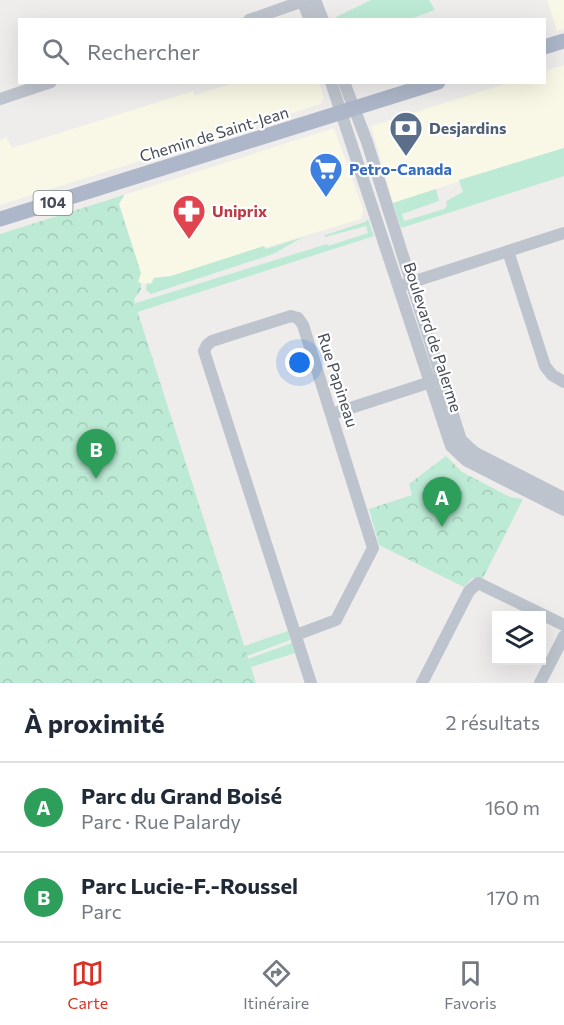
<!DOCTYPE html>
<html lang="fr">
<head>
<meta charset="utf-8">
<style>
  :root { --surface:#fff; --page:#f2f2f3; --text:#1f2937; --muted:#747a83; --line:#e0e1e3; --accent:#d93025 }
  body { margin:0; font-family:Commissioner,sans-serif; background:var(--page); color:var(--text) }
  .controls { position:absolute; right:18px; bottom:18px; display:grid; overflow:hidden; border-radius:0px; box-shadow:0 6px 24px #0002 }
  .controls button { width:54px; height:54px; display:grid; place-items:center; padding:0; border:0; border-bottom:2px solid var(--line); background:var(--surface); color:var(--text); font:30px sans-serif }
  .you { position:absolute; left:300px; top:363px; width:21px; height:21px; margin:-15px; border:4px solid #fff; border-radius:50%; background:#1a73e8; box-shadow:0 0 0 9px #1a73e833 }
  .badge { display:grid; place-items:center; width:39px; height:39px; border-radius:50%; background:var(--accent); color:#fff; font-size:20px; font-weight:700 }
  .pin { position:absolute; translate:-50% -50px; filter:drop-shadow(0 2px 3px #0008) }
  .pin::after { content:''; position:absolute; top:32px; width:21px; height:18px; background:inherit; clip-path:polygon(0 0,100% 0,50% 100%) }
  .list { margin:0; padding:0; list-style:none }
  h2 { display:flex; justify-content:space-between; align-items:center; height:78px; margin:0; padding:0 24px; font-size:26px }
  h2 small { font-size:20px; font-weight:400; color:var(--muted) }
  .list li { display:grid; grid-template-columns:39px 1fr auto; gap:18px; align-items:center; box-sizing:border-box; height:90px; padding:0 24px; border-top:2px solid var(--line) }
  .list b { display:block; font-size:22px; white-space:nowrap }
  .list p { margin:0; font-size:20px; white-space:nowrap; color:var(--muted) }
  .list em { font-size:20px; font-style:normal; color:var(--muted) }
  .icon { flex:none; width:33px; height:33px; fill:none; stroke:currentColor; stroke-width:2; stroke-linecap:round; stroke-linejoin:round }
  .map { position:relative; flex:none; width:564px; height:683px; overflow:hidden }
  .search { position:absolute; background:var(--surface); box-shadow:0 6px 24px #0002; left:18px; right:18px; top:18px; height:66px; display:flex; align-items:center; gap:15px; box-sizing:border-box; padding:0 21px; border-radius:0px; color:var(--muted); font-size:22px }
  .sheet { height:258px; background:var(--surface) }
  nav { display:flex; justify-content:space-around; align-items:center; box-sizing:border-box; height:84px; border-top:2px solid var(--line); background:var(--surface); font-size:16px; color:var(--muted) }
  nav a { display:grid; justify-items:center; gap:3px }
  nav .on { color:var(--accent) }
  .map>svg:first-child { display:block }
</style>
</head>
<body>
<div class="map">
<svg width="564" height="683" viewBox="0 0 564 683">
  <defs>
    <pattern id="forest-crowns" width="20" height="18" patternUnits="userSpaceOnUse" patternTransform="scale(1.5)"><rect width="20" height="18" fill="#bcead5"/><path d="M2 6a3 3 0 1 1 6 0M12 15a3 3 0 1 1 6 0" fill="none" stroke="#a3cab9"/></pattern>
  </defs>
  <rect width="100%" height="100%" fill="#efecec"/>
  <path fill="#f9f7e5" d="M 547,0 L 564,0 L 564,29 L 557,31 Z
    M 564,65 L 564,148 L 393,203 L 371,126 L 508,83 L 544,82 L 545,71 Z
    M 234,83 L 319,83 L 324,98 L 321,104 L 0,205 L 0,140 L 6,137 L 12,148 L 193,91 L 195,95 Z
    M 334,128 L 363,209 L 361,219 L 171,276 L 154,278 L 151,284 L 137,283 L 119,204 L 124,195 Z"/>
  <path fill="#bcead5" d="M 371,0 L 429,0 L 435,10 L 410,19 L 337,19 L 336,17 Z
    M 564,148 L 564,176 L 401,228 L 393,203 L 436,189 L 439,201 L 402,214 L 404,221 L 444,209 L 447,206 L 446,201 L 463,192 L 459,180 Z
    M 368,219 L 374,236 L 128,315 L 136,303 L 327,244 L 328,246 L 368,233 L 366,226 L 325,237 L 325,235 L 365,222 Z
    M 303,237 L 273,254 L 151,294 L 146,290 L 147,283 L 151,284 L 154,278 L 171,276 L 264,246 L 266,249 Z
    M 288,631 L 290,640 L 247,656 L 244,646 Z
    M 292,643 L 295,653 L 251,667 L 248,659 Z"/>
  <path fill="url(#forest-crowns)" d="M 124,195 L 119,204 L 141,273 L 138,282 L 141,283 L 141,290 L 134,299 L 138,313 L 256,683 L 0,683 L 0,234 Z
    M 446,456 L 462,472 L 510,497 L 523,499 L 483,578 L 472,578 L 464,587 L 379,545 L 369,509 L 412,495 L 409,484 Z"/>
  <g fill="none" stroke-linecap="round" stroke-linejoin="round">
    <path stroke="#bec4cd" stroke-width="12" d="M 302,0 L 310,20
      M 315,0 L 323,20
      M 249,20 L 306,0
      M 331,82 L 451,446 L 467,461 L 564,510
      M 344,82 L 367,142 L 461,440 L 474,452 L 564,498
      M 0,99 L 51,82
      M 508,251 L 545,366 L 552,375 L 564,382
      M 403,285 L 564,233
      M 332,414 L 437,380
      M 296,635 L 336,620 L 373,548 L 303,325 L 298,318 L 291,316 L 212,341 L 207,345 L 204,351 L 311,683
      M 422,683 L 469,591 L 478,583 L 564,625
      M 540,683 L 564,636"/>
    <path stroke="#adb7c9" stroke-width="15" d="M 544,47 L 564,41
      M 0,219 L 438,82"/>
  </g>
  <defs>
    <symbol id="bank-pin" viewBox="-11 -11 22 30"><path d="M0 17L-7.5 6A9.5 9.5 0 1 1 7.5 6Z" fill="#5c6f8a" stroke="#fff"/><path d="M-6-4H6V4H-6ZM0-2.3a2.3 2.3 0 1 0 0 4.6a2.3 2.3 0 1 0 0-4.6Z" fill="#fff"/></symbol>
    <symbol id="supermarket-pin" viewBox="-11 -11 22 30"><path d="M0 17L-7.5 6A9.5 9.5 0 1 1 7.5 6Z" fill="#3f7fe0" stroke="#fff"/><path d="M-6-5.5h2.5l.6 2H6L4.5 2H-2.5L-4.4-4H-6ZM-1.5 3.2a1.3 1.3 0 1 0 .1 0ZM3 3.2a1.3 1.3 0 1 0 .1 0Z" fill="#fff"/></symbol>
    <symbol id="pharmacy-pin" viewBox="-11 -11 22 30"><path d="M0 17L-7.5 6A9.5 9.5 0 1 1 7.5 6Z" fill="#e0444e" stroke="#fff"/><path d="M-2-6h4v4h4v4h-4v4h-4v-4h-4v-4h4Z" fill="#fff"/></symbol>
  </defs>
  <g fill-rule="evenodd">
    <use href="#bank-pin" x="387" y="109" width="38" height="52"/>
    <use href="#supermarket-pin" x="307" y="150" width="38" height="52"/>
    <use href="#pharmacy-pin" x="170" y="192" width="38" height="52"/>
  </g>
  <g text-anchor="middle" stroke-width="4.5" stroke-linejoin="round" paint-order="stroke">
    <rect fill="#fff" stroke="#7e8289" stroke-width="1.5" x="33.5" y="191" width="39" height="24" rx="4.5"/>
    <g font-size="15" font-weight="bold" fill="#464c57">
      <text x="53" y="208">104</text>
    </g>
    <g font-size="16" font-weight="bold" fill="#4e5e75" stroke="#fff" text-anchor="start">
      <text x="429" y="134">Desjardins</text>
    </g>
    <g font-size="16" fill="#464c57" stroke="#fff">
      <text transform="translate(214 134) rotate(-17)" y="6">Chemin de Saint-Jean</text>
      <text transform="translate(433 337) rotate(72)" y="6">Boulevard de Palerme</text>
      <text transform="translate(338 380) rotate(72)" y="6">Rue Papineau</text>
    </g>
    <g font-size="16" font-weight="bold" fill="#366cbe" stroke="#fff" text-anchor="start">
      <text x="349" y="175">Petro-Canada</text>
    </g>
    <g font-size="16" font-weight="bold" fill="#be3a42" stroke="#fff" text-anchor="start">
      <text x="212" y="217">Uniprix</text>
    </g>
  </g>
</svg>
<div class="controls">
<button><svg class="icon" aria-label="layers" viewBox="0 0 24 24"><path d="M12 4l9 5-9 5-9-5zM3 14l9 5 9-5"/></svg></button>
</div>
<div class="you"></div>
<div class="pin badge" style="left:442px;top:527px;background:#2e9e5b">A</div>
<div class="pin badge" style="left:96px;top:479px;background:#2e9e5b">B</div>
<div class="search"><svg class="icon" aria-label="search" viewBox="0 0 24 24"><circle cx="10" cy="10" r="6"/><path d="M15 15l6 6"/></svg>Rechercher</div>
</div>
<section class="sheet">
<h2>À proximité<small>2 résultats</small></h2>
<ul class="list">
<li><span class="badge" style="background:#2e9e5b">A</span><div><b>Parc du Grand Boisé</b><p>Parc · Rue Palardy</p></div><em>160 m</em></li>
<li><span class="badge" style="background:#2e9e5b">B</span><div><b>Parc Lucie-F.-Roussel</b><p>Parc</p></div><em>170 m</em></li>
</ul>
</section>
<nav>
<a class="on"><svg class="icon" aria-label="map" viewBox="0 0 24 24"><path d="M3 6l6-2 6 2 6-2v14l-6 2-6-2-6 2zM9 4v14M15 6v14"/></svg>Carte</a>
<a><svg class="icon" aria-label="directions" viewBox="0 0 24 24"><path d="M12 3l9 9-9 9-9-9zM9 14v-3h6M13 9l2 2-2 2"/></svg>Itinéraire</a>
<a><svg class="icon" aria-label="saved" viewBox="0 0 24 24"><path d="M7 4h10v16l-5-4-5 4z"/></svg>Favoris</a>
</nav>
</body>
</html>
